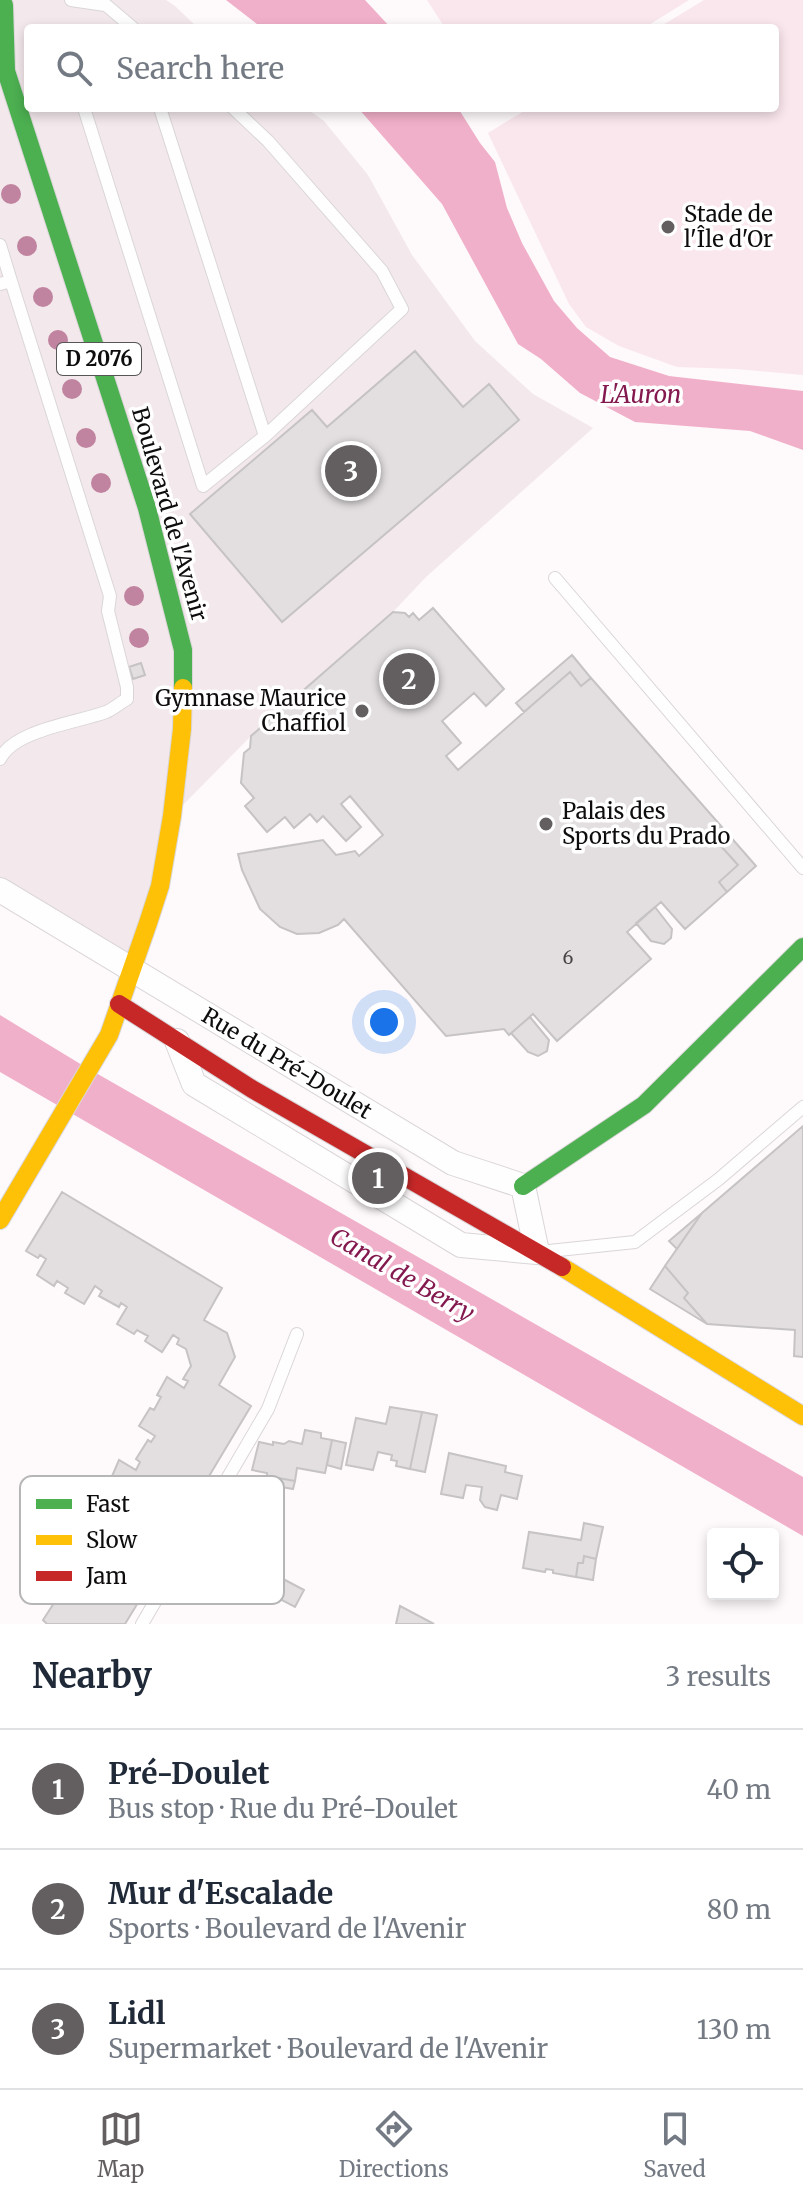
<!DOCTYPE html>
<html lang="en">
<head>
<meta charset="utf-8">
<style>
  :root { --surface:#fff; --page:#f6f6f7; --text:#1f2937; --muted:#747a83; --line:#e0e1e3; --accent:#635f60 }
  body { margin:0; font-family:Merriweather,serif; background:var(--page); color:var(--text) }
  .controls { position:absolute; right:24px; bottom:24px; display:grid; overflow:hidden; border-radius:8px; box-shadow:0 4px 12px #0003 }
  .controls button { width:72px; height:72px; display:grid; place-items:center; padding:0; border:0; border-bottom:2px solid var(--line); background:var(--surface); color:var(--text); font:40px sans-serif }
  .you { position:absolute; left:384px; top:1022px; width:28px; height:28px; margin:-20px; border:6px solid #fff; border-radius:50%; background:#1a73e8; box-shadow:0 0 0 12px #1a73e833 }
  .badge { display:grid; place-items:center; width:52px; height:52px; border-radius:50%; background:var(--accent); color:#fff; font-size:26px; font-weight:700 }
  .pin { position:absolute; translate:-50% -50%; border:4px solid #fff; box-shadow:0 2px 8px #0006 }
  .list { margin:0; padding:0; list-style:none }
  h2 { display:flex; justify-content:space-between; align-items:center; height:104px; margin:0; padding:0 32px; font-size:34px }
  h2 small { font-size:26px; font-weight:400; color:var(--muted) }
  .list li { display:grid; grid-template-columns:52px 1fr auto; gap:24px; align-items:center; box-sizing:border-box; height:120px; padding:0 32px; border-top:2px solid var(--line) }
  .list b { display:block; font-size:30px; white-space:nowrap }
  .list p { margin:0; font-size:26px; white-space:nowrap; color:var(--muted) }
  .list em { font-size:26px; font-style:normal; color:var(--muted) }
  .icon { flex:none; width:44px; height:44px; fill:none; stroke:currentColor; stroke-width:2; stroke-linecap:round; stroke-linejoin:round }
  .map { position:relative; flex:none; width:803px; height:1624px; overflow:hidden }
  .search { position:absolute; background:var(--surface); box-shadow:0 4px 12px #0003; left:24px; right:24px; top:24px; height:88px; display:flex; align-items:center; gap:20px; box-sizing:border-box; padding:0 28px; border-radius:8px; color:var(--muted); font-size:30px }
  .sheet { height:464px; background:var(--surface) }
  nav { display:flex; justify-content:space-around; align-items:center; box-sizing:border-box; height:112px; border-top:2px solid var(--line); background:var(--surface); font-size:22px; color:var(--muted) }
  nav a { display:grid; justify-items:center; gap:4px }
  nav .on { color:var(--accent) }
  .map>svg:first-child { display:block }
</style>
</head>
<body>
<div class="map">
<svg width="803" height="1624" viewBox="0 0 803 1624">
  <rect width="100%" height="100%" fill="#fef9fb"/>
  <path fill="#f3e8eb" d="M 0,0 L 166,0 L 175,6 L 198,28 L 28,28 L 28,108 L 306,108 L 324,121 L 368,175 L 412,255 L 475,341 L 533,394 L 593,428 L 426,577 L 393,612 L 251,736 L 172,816 L 130,970 L 0,893 Z"/>
  <path fill="#fae7ed" d="M 427,0 L 689,0 L 644,28 L 445,28 Z
    M 704,0 L 803,0 L 803,375 L 736,369 L 677,367 L 619,346 L 586,327 L 569,304 L 488,133 L 529,108 L 775,108 L 775,28 L 658,28 Z"/>
  <path fill="#f1b0c9" d="M 226,0 L 365,0 L 391,28 L 262,28 Z
    M 358,108 L 458,108 L 480,143 L 495,162 L 507,208 L 522,243 L 554,301 L 577,328 L 610,357 L 669,376 L 803,391 L 803,450 L 750,431 L 635,422 L 580,393 L 541,359 L 518,344 L 442,204 Z
    M 0,1015 L 82,1065 L 803,1477 L 803,1536 L 0,1072 Z"/>
  <path fill="#e3dfe0" stroke="#c6c3c5" stroke-width="2" d="M 415,351 L 463,407 L 489,384 L 519,420 L 282,622 L 190,514 L 312,410 L 327,427 Z
    M 433,608 L 504,689 L 486,706 L 474,693 L 442,721 L 461,743 L 446,756 L 458,770 L 570,672 L 581,686 L 591,678 L 721,826 L 711,835 L 738,865 L 719,882 L 727,892 L 685,929 L 661,902 L 627,932 L 651,959 L 557,1041 L 533,1014 L 509,1035 L 504,1029 L 446,1036 L 344,919 L 338,925 L 319,933 L 297,934 L 280,927 L 260,909 L 242,870 L 238,854 L 323,840 L 336,855 L 355,851 L 359,856 L 383,835 L 350,796 L 341,804 L 361,827 L 346,841 L 323,816 L 317,822 L 310,814 L 294,828 L 285,817 L 267,832 L 245,806 L 254,798 L 241,783 L 244,753 L 250,748 L 251,736 L 393,612 L 405,613 L 409,617 L 413,613 L 419,620 Z
    M 572,655 L 591,678 L 581,686 L 570,672 L 524,712 L 516,703 Z
    M 141,663 L 145,675 L 133,679 L 129,667 Z
    M 721,826 L 756,866 L 727,892 L 719,882 L 738,865 L 711,835 Z
    M 655,907 L 672,929 L 671,938 L 664,944 L 651,941 L 636,923 Z
    M 530,1017 L 549,1040 L 547,1051 L 538,1056 L 528,1052 L 511,1033 Z
    M 803,1126 L 803,1357 L 794,1356 L 795,1330 L 707,1324 L 684,1298 L 688,1293 L 665,1266 L 702,1213 Z
    M 62,1192 L 222,1288 L 204,1320 L 227,1333 L 235,1357 L 219,1385 L 251,1406 L 157,1563 L 161,1565 L 125,1624 L 47,1624 L 43,1620 L 56,1600 L 59,1602 L 63,1596 L 48,1586 L 59,1567 L 62,1570 L 69,1559 L 67,1556 L 77,1538 L 92,1547 L 96,1542 L 94,1540 L 99,1530 L 95,1527 L 101,1518 L 105,1520 L 109,1513 L 93,1504 L 103,1487 L 107,1488 L 119,1460 L 136,1470 L 140,1462 L 136,1459 L 148,1440 L 151,1442 L 155,1436 L 139,1426 L 150,1408 L 154,1410 L 161,1397 L 157,1395 L 167,1377 L 184,1388 L 188,1381 L 183,1379 L 191,1366 L 186,1349 L 177,1344 L 179,1339 L 173,1335 L 162,1352 L 145,1341 L 148,1336 L 137,1330 L 134,1334 L 117,1324 L 127,1307 L 121,1303 L 119,1307 L 99,1296 L 102,1291 L 95,1286 L 84,1304 L 65,1293 L 68,1288 L 57,1281 L 54,1286 L 37,1275 L 46,1259 L 40,1255 L 38,1258 L 26,1251 Z
    M 702,1213 L 686,1236 L 677,1249 L 669,1241 Z
    M 665,1266 L 688,1293 L 684,1298 L 707,1324 L 650,1289 Z
    M 390,1407 L 422,1412 L 410,1469 L 396,1466 L 397,1461 L 391,1460 L 392,1455 L 378,1452 L 373,1470 L 346,1465 L 356,1418 L 386,1424 Z
    M 422,1412 L 437,1415 L 425,1472 L 410,1469 Z
    M 305,1430 L 321,1433 L 321,1438 L 332,1440 L 325,1473 L 297,1468 L 295,1481 L 267,1476 L 267,1473 L 252,1470 L 259,1442 L 273,1445 L 273,1442 L 284,1444 L 289,1441 L 302,1444 Z
    M 332,1440 L 346,1443 L 341,1469 L 327,1465 Z
    M 449,1453 L 506,1466 L 505,1472 L 522,1476 L 517,1499 L 501,1495 L 497,1510 L 485,1507 L 480,1500 L 482,1487 L 466,1485 L 463,1498 L 441,1494 Z
    M 267,1476 L 295,1481 L 293,1489 L 265,1484 Z
    M 584,1523 L 603,1527 L 596,1559 L 584,1556 L 583,1563 L 578,1563 L 576,1577 L 553,1573 L 553,1570 L 546,1569 L 545,1572 L 523,1568 L 529,1532 L 581,1540 Z
    M 584,1556 L 596,1559 L 593,1580 L 576,1577 L 578,1563 L 583,1563 Z
    M 270,1572 L 304,1590 L 295,1607 L 261,1589 Z
    M 400,1606 L 434,1624 L 396,1624 Z"/>
  <g fill="none" stroke-linecap="round" stroke-linejoin="round">
    <defs>
      <path id="lane" d="M 71,0 L 105,5
        M 100,0 L 133,28
        M 84,108 L 203,486 L 265,436 L 160,108
        M 233,108 L 268,141 L 382,271 L 402,309 L 265,436
        M 0,245 L 11,281 L 0,284
        M 555,578 L 803,868
        M 0,759 C 14,730 76,723 106,712 C 113,709 120,703 127,699 L 127,687 L 108,611 L 110,596 L 11,281
        M 549,1251 L 635,1242 L 719,1179 L 803,1107
        M 142,1624 L 268,1409 L 297,1334"/>
      <path id="street" d="M 0,890 L 453,1163 L 523,1186 L 537,1252 L 461,1245 L 194,1084 L 177,1041"/>
      <path id="fast" d="M 4,5 L 6,71
        M 0,61 L 6,71 L 147,508 L 183,650 L 183,688
        M 523,1186 L 644,1105 L 803,947"/>
      <path id="slow" d="M 0,1220 L 109,1035 L 148,923 L 160,886 L 172,816 L 182,729 L 183,688
        M 562,1267 L 803,1416"/>
      <path id="jam" d="M 119,1004 L 252,1089 L 562,1267"/>
    </defs>
    <use href="#lane" stroke="#dad6d8" stroke-width="14"/>
    <use href="#street" stroke="#dad6d8" stroke-width="26"/>
    <use href="#fast" stroke="#dad6d8" stroke-width="20"/>
    <use href="#slow" stroke="#dad6d8" stroke-width="20"/>
    <use href="#jam" stroke="#dad6d8" stroke-width="20"/>
    <use href="#lane" stroke="#fffefe" stroke-width="12"/>
    <use href="#street" stroke="#fffefe" stroke-width="24"/>
    <use href="#fast" stroke="#4caf50" stroke-width="18"/>
    <use href="#slow" stroke="#ffc107" stroke-width="18"/>
    <use href="#jam" stroke="#c62828" stroke-width="18"/>
  </g>
  <g fill="#c083a0">
    <circle cx="11" cy="194" r="10"/>
    <circle cx="27" cy="246" r="10"/>
    <circle cx="43" cy="297" r="10"/>
    <circle cx="58" cy="340" r="10"/>
    <circle cx="72" cy="389" r="10"/>
    <circle cx="86" cy="438" r="10"/>
    <circle cx="101" cy="483" r="10"/>
    <circle cx="134" cy="596" r="10"/>
    <circle cx="139" cy="638" r="10"/>
  </g>
  <g fill="#635f60" stroke="#fff" stroke-width="3">
    <circle cx="668" cy="227" r="8"/>
    <circle cx="362" cy="711" r="8"/>
    <circle cx="546" cy="824" r="8"/>
  </g>
  <g text-anchor="middle" stroke-width="7" stroke-linejoin="round" paint-order="stroke">
    <g font-size="18" fill="#464344">
      <text x="568" y="964">6</text>
    </g>
    <rect fill="#fff" stroke="#575556" stroke-width="2" x="57" y="343" width="84" height="32" rx="6"/>
    <g font-size="20" font-weight="bold" fill="#0f0c0d">
      <text x="99" y="366">D 2076</text>
    </g>
    <g font-size="22" fill="#0f0c0d" stroke="#fff" text-anchor="start">
      <text x="684" y="222">Stade de<tspan x="684" dy="25">l'Île d'Or</tspan></text>
      <text x="346" y="706" text-anchor="end">Gymnase Maurice<tspan x="346" dy="25">Chaffiol</tspan></text>
      <text x="562" y="819">Palais des<tspan x="562" dy="25">Sports du Prado</tspan></text>
    </g>
    <g font-size="22" fill="#0f0c0d" stroke="#fff">
      <text transform="translate(170 514) rotate(74)" y="8">Boulevard de l'Avenir</text>
      <text transform="translate(287 1063) rotate(31)" y="8">Rue du Pré-Doulet</text>
    </g>
    <g font-size="24" font-style="italic" fill="#83194e" stroke="#fff">
      <text x="641" y="403">L'Auron</text>
      <text transform="translate(402 1275) rotate(30)" y="8">Canal de Berry</text>
    </g>
  </g>
  <rect x="20" y="1476" width="264" height="128" rx="12" fill="#fff" stroke="#b7b6b6" stroke-width="2"/>
  <rect x="36" y="1499" width="36" height="10" fill="#4caf50"/>
  <rect x="36" y="1535" width="36" height="10" fill="#ffc107"/>
  <rect x="36" y="1571" width="36" height="10" fill="#c62828"/>
  <g font-size="22" fill="#0f0c0d">
    <text x="86" y="1512">Fast</text>
    <text x="86" y="1548">Slow</text>
    <text x="86" y="1584">Jam</text>
  </g>
</svg>
<div class="controls">
<button><svg class="icon" aria-label="locate" viewBox="0 0 24 24"><circle cx="12" cy="12" r="6"/><path d="M12 2v4M12 18v4M2 12h4M18 12h4"/></svg></button>
</div>
<div class="you"></div>
<div class="pin badge" style="left:378px;top:1178px">1</div>
<div class="pin badge" style="left:409px;top:679px">2</div>
<div class="pin badge" style="left:351px;top:471px">3</div>
<div class="search"><svg class="icon" aria-label="search" viewBox="0 0 24 24"><circle cx="10" cy="10" r="6"/><path d="M15 15l6 6"/></svg>Search here</div>
</div>
<section class="sheet">
<h2>Nearby<small>3 results</small></h2>
<ul class="list">
<li><span class="badge">1</span><div><b>Pré-Doulet</b><p>Bus stop · Rue du Pré-Doulet</p></div><em>40 m</em></li>
<li><span class="badge">2</span><div><b>Mur d'Escalade</b><p>Sports · Boulevard de l'Avenir</p></div><em>80 m</em></li>
<li><span class="badge">3</span><div><b>Lidl</b><p>Supermarket · Boulevard de l'Avenir</p></div><em>130 m</em></li>
</ul>
</section>
<nav>
<a class="on"><svg class="icon" aria-label="map" viewBox="0 0 24 24"><path d="M3 6l6-2 6 2 6-2v14l-6 2-6-2-6 2zM9 4v14M15 6v14"/></svg>Map</a>
<a><svg class="icon" aria-label="directions" viewBox="0 0 24 24"><path d="M12 3l9 9-9 9-9-9zM9 14v-3h6M13 9l2 2-2 2"/></svg>Directions</a>
<a><svg class="icon" aria-label="saved" viewBox="0 0 24 24"><path d="M7 4h10v16l-5-4-5 4z"/></svg>Saved</a>
</nav>
</body>
</html>
